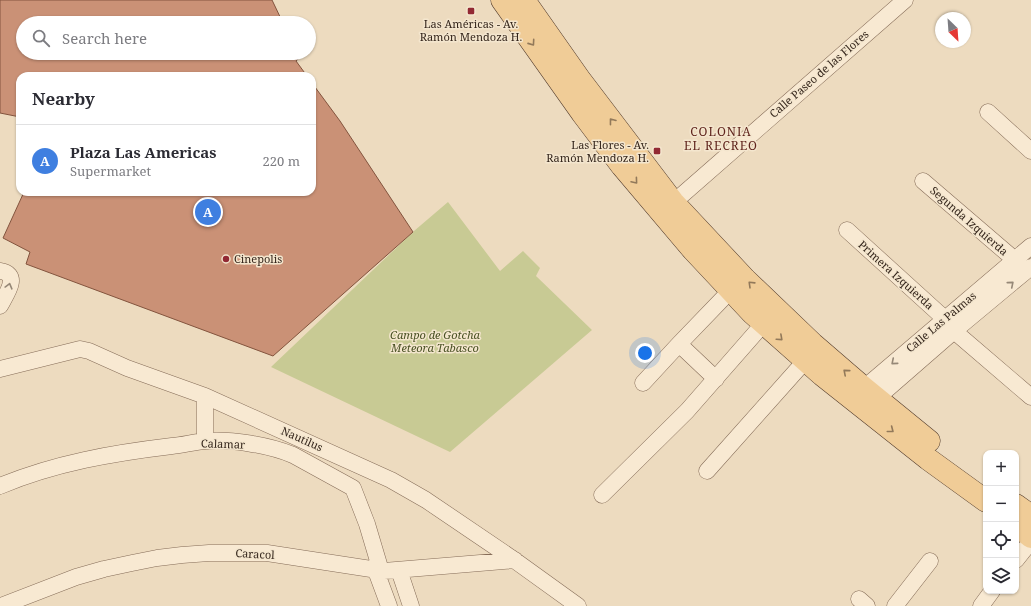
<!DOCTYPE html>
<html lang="en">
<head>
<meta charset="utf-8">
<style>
  :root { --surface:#fff; --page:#f7f7f7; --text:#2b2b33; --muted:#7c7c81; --line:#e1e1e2; --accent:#922933 }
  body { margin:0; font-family:"Noto Serif",serif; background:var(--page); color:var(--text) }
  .controls { position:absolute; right:12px; bottom:12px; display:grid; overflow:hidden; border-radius:8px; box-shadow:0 1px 3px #0004 }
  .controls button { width:36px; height:36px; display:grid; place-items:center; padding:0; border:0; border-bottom:1px solid var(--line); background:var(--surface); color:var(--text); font:20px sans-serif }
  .compass { position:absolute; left:935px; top:12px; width:36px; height:36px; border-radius:50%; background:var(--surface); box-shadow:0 1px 3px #0004; rotate:155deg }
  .you { position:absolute; left:645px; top:353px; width:14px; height:14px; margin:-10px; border:3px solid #fff; border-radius:50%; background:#1a73e8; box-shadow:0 0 0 6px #1a73e833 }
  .badge { display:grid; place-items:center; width:26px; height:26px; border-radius:50%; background:var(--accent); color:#fff; font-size:13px; font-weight:700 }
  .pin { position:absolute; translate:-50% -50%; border:2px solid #fff; box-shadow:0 1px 4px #0006 }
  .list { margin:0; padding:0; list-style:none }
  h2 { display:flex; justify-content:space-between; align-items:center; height:52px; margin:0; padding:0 16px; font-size:17px }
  h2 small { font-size:13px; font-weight:400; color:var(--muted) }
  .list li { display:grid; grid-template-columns:26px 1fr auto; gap:12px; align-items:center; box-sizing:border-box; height:72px; padding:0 16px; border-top:1px solid var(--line) }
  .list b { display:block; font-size:15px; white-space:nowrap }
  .list p { margin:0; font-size:13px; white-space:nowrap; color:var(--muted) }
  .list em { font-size:13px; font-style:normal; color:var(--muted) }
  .icon { flex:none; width:22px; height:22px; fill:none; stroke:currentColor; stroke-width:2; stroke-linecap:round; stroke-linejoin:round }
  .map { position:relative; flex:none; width:1031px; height:606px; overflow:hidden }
  .search { position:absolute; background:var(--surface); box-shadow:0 1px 3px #0004; left:16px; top:16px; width:300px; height:44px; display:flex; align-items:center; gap:10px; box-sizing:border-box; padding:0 14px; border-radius:22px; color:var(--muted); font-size:15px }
  .panel { position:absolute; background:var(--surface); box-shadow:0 1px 3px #0004; left:16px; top:72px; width:300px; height:124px; border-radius:12px }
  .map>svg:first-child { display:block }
</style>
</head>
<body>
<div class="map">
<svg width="1031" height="606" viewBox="0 0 1031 606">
  <rect width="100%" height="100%" fill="#eddbbf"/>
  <path fill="#c8ca94" d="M 448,202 L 500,271 L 523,251 L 540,268 L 536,276 L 592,330 L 450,452 L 271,367 L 414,231 Z"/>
  <path fill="#ca9176" stroke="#83543e" d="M 0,0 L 272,0 L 283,23 L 23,23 L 23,53 L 305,53 L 296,61 L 307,76 L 20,76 L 20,117 L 0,113 Z
    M 312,83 L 340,121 L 413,232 L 273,356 L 26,264 L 30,252 L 3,238 L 24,192 L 312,192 Z"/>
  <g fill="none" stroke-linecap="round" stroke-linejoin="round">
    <defs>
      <path id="minor" d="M 988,112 L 1031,151
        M 923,181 L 1015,260
        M 666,209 L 905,0
        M 847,230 L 945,319
        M 0,271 C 22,274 5,296 0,306
        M 954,331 L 1031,397
        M 679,344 L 716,379
        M 0,369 L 80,349 L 89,351 L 127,368 L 205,396 L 391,480 L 426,500 L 510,557 L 578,606
        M 643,383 L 679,344 L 731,290
        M 857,394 L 1031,246
        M 205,396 L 205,441
        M 869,405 L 954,331 L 1031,267
        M 707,471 L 805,361
        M 0,486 C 55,463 113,453 172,446 C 183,445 194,442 205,441 C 232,439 268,445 293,455 L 353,488 L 367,524 L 381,571
        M 602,495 L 687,411 L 764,323
        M 1016,560 L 1031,541
        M 399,570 L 411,606
        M 376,571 L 389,606
        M 859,599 L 867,606
        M 1,606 L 76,577 L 104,569 L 132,563 L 157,558 L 182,555 L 209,553 L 267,553 L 384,571 L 515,560
        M 895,606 L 930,561
        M 981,606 L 992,591"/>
      <path id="primary" d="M 502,0 L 582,113 L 622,166 L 693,250 L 752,313 L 822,375 L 928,459 L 986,501
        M 524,0 L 581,81 L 673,202 L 745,279 L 813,344 L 864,388 L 929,441
        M 1016,505 L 1031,516
        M 1016,525 L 1031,537"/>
    </defs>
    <use href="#minor" stroke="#856c58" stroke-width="17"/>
    <use href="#primary" stroke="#523b2c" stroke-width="23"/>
    <use href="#minor" stroke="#f8e9d2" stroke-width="16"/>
    <use href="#primary" stroke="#f0cc97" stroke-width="22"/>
  </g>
  <defs><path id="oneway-chevron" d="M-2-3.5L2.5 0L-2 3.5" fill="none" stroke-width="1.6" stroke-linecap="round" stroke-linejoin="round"/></defs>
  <g stroke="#92795a">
    <use href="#oneway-chevron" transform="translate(532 43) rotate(55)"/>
    <use href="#oneway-chevron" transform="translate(612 121) rotate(-128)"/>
    <use href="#oneway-chevron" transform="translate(635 181) rotate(50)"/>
    <use href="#oneway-chevron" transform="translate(751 284) rotate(-136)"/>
    <use href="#oneway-chevron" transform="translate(780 338) rotate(42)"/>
    <use href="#oneway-chevron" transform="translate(846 372) rotate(-139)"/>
    <use href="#oneway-chevron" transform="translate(891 430) rotate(38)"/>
  </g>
  <g stroke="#968877">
    <use href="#oneway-chevron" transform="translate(1011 284) rotate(-40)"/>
    <use href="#oneway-chevron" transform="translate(9 286) rotate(-75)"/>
    <use href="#oneway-chevron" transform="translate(894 362) rotate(140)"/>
  </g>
  <g fill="#922933" stroke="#f4e6ce" stroke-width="1.5">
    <rect x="467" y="7" width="8" height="8" rx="2"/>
    <rect x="653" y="147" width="8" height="8" rx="2"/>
    <circle cx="226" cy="259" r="4"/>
  </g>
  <g text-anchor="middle" stroke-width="3" stroke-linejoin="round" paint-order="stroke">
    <g font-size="11" fill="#35261c" stroke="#f4e6ce">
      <text x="471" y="28">Las Américas - Av.<tspan x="471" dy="13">Ramón Mendoza H.</tspan></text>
      <text x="649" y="149" text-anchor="end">Las Flores - Av.<tspan x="649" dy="13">Ramón Mendoza H.</tspan></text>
      <text x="234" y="263" text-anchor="start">Cinepolis</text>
    </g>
    <g font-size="11" fill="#35261c" stroke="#f4e6ce">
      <text transform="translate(819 74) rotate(-41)" y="4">Calle Paseo de las Flores</text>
      <text transform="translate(969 221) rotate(41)" y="4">Segunda Izquierda</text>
      <text transform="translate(896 275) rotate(42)" y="4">Primera Izquierda</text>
      <text transform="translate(941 322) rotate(-40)" y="4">Calle Las Palmas</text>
      <text transform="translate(302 439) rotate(24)" y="4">Nautilus</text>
      <text transform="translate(223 444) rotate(2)" y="4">Calamar</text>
      <text transform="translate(255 554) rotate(3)" y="4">Caracol</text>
    </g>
    <g font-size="11" font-style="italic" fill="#495123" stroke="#f4e6ce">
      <text x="435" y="339">Campo de Gotcha<tspan x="435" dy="13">Meteora Tabasco</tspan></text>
    </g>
    <g font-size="12" letter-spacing="1" fill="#60251d" stroke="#f4e6ce">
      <text x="721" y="136">COLONIA<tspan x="721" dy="14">EL RECREO</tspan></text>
    </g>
  </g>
</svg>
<div class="controls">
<button>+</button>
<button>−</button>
<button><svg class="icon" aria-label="locate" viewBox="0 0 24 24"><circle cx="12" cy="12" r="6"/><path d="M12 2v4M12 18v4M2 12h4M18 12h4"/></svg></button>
<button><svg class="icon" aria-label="layers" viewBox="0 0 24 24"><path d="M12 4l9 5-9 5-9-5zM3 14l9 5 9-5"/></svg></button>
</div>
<svg class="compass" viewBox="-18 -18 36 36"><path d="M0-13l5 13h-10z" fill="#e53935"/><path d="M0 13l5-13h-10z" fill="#7c7c81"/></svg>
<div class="you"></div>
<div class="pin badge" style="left:208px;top:212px;background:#3f7fe0">A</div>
<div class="search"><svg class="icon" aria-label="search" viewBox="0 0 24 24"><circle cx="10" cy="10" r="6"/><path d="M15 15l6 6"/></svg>Search here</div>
<section class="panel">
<h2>Nearby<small></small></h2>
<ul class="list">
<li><span class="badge" style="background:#3f7fe0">A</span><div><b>Plaza Las Americas</b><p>Supermarket</p></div><em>220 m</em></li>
</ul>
</section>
</div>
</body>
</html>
